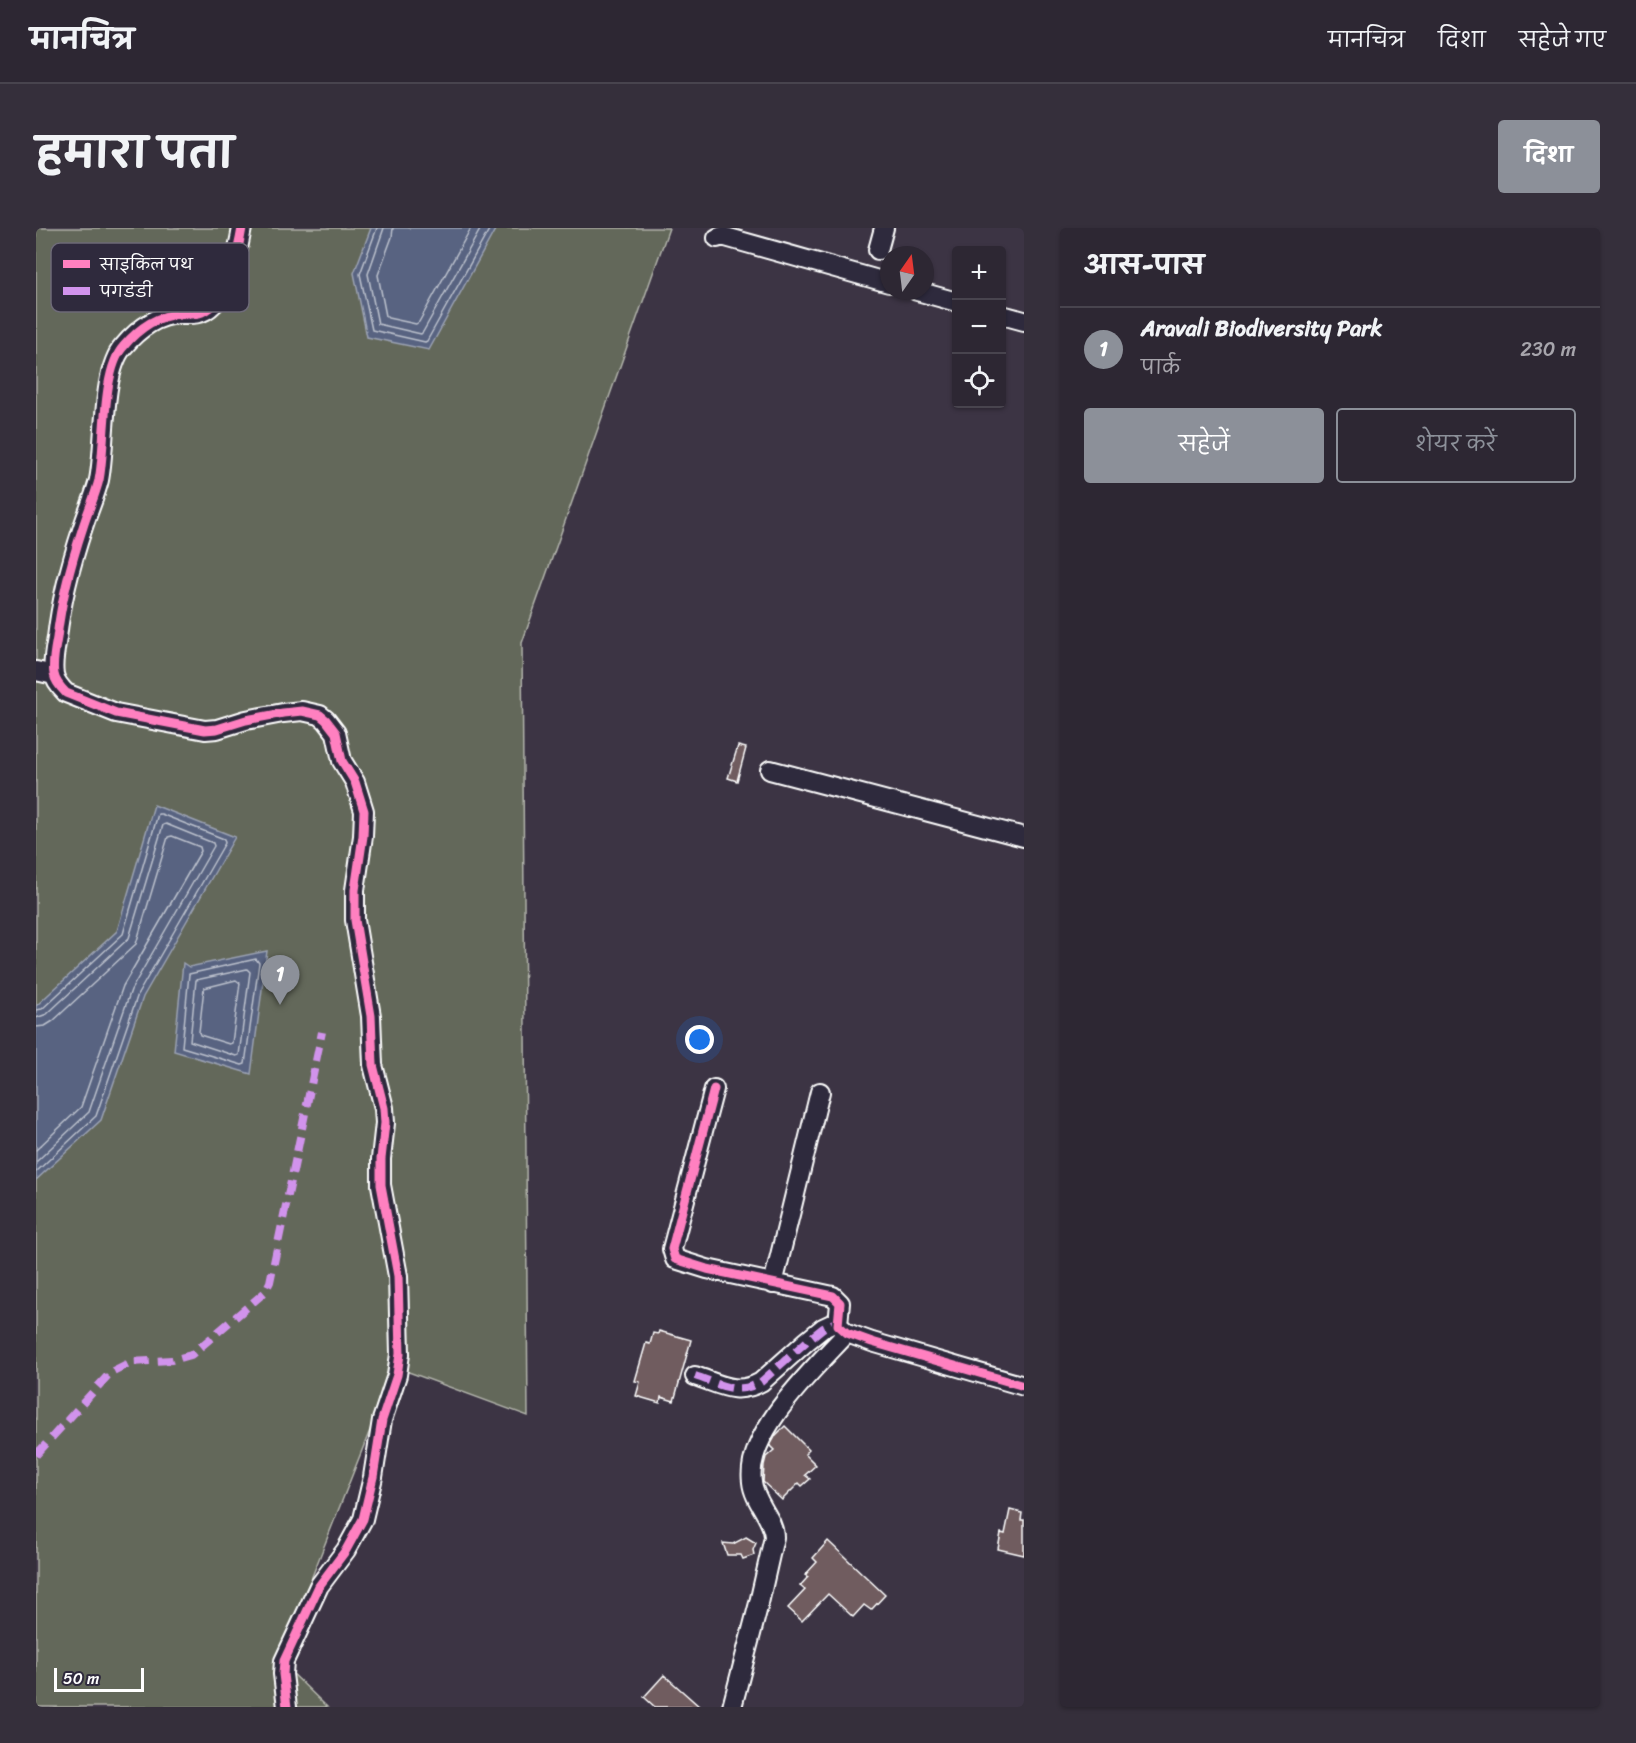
<!DOCTYPE html>
<html lang="hi">
<head>
<meta charset="utf-8">
<style>
  :root { --surface:#2d2733; --page:#352f3b; --text:#f1f3f6; --muted:#a7a5ac; --line:#48444e; --accent:#8c9099 }
  body { margin:0; font-family:Sriracha,"Playpen Sans Deva",sans-serif; background:var(--page); color:var(--text) }
  .controls { position:absolute; right:18px; top:18px; display:grid; overflow:hidden; border-radius:6px; box-shadow:0 2px 4px #0004 }
  .controls button { width:54px; height:54px; display:grid; place-items:center; padding:0; border:0; border-bottom:2px solid var(--line); background:var(--surface); color:var(--text); font:30px sans-serif }
  .compass { position:absolute; left:844px; top:18px; width:54px; height:54px; border-radius:50%; background:var(--surface); box-shadow:0 2px 4px #0004; rotate:14deg }
  .scale { position:absolute; left:18px; bottom:15px; width:90px; box-sizing:border-box; padding-left:6px; border:3px solid #fff; border-top:0; font-size:16px; line-height:21px; white-space:nowrap; color:#fff; -webkit-text-stroke:4px #2f2a3d; paint-order:stroke }
  .you { position:absolute; left:664px; top:812px; width:21px; height:21px; margin:-15px; border:4px solid #fff; border-radius:50%; background:#1a73e8; box-shadow:0 0 0 9px #1a73e833 }
  .badge { display:grid; place-items:center; width:39px; height:39px; border-radius:50%; background:var(--accent); color:#fff; font-size:20px; font-weight:700 }
  .pin { position:absolute; translate:-50% -50px; filter:drop-shadow(0 2px 3px #0008) }
  .pin::after { content:''; position:absolute; top:32px; width:21px; height:18px; background:inherit; clip-path:polygon(0 0,100% 0,50% 100%) }
  .list { margin:0; padding:0; list-style:none }
  h2 { display:flex; justify-content:space-between; align-items:center; height:78px; margin:0; padding:0 24px; font-size:26px }
  h2 small { font-size:20px; font-weight:400; color:var(--muted) }
  .list li { display:grid; grid-template-columns:39px 1fr auto; gap:18px; align-items:center; box-sizing:border-box; height:84px; padding:0 24px; border-top:2px solid var(--line) }
  .list b { display:block; font-size:22px; white-space:nowrap }
  .list p { margin:0; font-size:20px; white-space:nowrap; color:var(--muted) }
  .list em { font-size:20px; font-style:normal; color:var(--muted) }
  .actions { display:flex; gap:12px; padding:18px 24px }
  .actions a { flex:1; padding:14px 0; border:2px solid var(--accent); border-radius:6px; text-align:center; font-size:21px; color:var(--accent) }
  .actions .main { background:var(--accent); color:#fff }
  .icon { flex:none; width:33px; height:33px; fill:none; stroke:currentColor; stroke-width:2; stroke-linecap:round; stroke-linejoin:round }
  .map { position:relative; flex:none; width:988px; height:1479px; overflow:hidden; border-radius:6px }
  header { display:flex; align-items:center; gap:36px; box-sizing:border-box; height:84px; padding:0 30px; background:var(--surface); border-bottom:2px solid var(--line) }
  header strong { font-size:28px }
  nav { display:flex; gap:33px; margin-inline-start:auto; font-size:21px }
  .intro { display:flex; align-items:center; justify-content:space-between; box-sizing:border-box; height:144px; padding:0 36px }
  h1 { margin:0; font-size:42px }
  .button { padding:15px 27px; border-radius:6px; background:var(--accent); color:#fff; font-size:21px; font-weight:700 }
  main { display:flex; gap:36px; padding:0 36px }
  aside { flex:1; background:var(--surface); border-radius:6px; box-shadow:0 2px 4px #0004 }
  .map>svg:first-child { display:block }
</style>
</head>
<body>
<header>
<strong>मानचित्र</strong>
<nav><a>मानचित्र</a><a>दिशा</a><a>सहेजे गए</a></nav>
</header>
<div class="intro"><h1>हमारा पता</h1><a class="button">दिशा</a></div>
<main>
<div class="map">
<svg width="988" height="1479" viewBox="0 0 988 1479">
  <rect width="100%" height="100%" fill="#3c3444"/>
  <filter id="ink" filterUnits="userSpaceOnUse"><feTurbulence type="fractalNoise" baseFrequency=".0167" numOctaves="2"/><feDisplacementMap in="SourceGraphic" scale="12" xChannelSelector="R" yChannelSelector="G"/><feConvolveMatrix kernelMatrix="1 2 1 2 8 2 1 2 1" color-interpolation-filters="sRGB"/></filter>
  <g filter="url(#ink)">
    <path fill="#64685a" stroke="#b2b4ac" stroke-width="1.5" d="M 0,0 L 633,0 L 486,415 L 492,1188 L 359,1139 L 243,1432 L 291,1479 L 0,1479 Z"/>
    <path fill="#586481" stroke="#9ba2b3" stroke-width="1.5" d="M 335,0 L 460,0 L 393,122 L 331,109 L 318,45 Z
      M 118,577 L 199,609 L 107,769 L 65,892 L 0,952 L 0,778 L 81,703 Z
      M 231,723 L 215,846 L 138,823 L 147,735 L 153,739 Z"/>
    <g fill="none" stroke-linecap="round" stroke-linejoin="round">
      <path stroke="#bcc1cd" stroke-width="1.5" d="M 341,0 L 324,46 L 336,102 L 389,114 L 391,113 L 454,0
        M 348,0 L 332,46 L 342,96 L 385,106 L 387,104 L 445,0
        M 357,0 L 356,9 L 342,47 L 350,88 L 352,90 L 380,96 L 383,94 L 435,0
        M 220,731 L 223,735 L 209,836 L 206,837 L 146,819 L 153,746 Z
        M 211,741 L 214,744 L 203,827 L 200,828 L 154,813 L 160,752 Z
        M 200,752 L 204,755 L 196,815 L 193,816 L 164,807 L 163,804 L 168,760 Z
        M 0,782 L 6,781 L 87,706 L 122,586 L 125,586 L 188,611 L 189,615 L 102,766 L 60,888 L 0,944
        M 0,790 L 11,786 L 93,710 L 127,597 L 130,596 L 177,615 L 178,618 L 95,762 L 53,884 L 0,934
        M 0,799 L 9,798 L 17,793 L 100,716 L 132,609 L 136,608 L 164,619 L 165,623 L 87,758 L 45,879 L 0,922"/>
    </g>
    <path fill="#705b5f" stroke="#fff" stroke-width="1.5" d="M 702,518 L 710,520 L 701,553 L 692,550 Z
      M 623,1103 L 655,1112 L 638,1173 L 625,1169 L 624,1175 L 600,1168 L 604,1154 L 599,1153 L 610,1115 L 614,1116 L 617,1105 L 622,1106 Z
      M 749,1198 L 773,1222 L 769,1226 L 780,1237 L 769,1247 L 774,1251 L 766,1258 L 763,1255 L 746,1272 L 727,1254 L 728,1237 L 730,1229 L 738,1222 L 734,1218 L 740,1207 Z
      M 974,1282 L 986,1285 L 985,1292 L 988,1292 L 988,1327 L 962,1321 L 965,1305 L 969,1306 Z
      M 710,1309 L 720,1315 L 717,1322 L 718,1327 L 707,1331 L 705,1327 L 691,1327 L 687,1315 L 697,1316 Z
      M 792,1313 L 849,1367 L 835,1382 L 828,1377 L 817,1389 L 792,1366 L 766,1393 L 752,1380 L 769,1362 L 764,1358 L 772,1349 L 769,1347 L 781,1334 L 777,1330 Z
      M 628,1447 L 664,1479 L 619,1479 L 608,1469 Z"/>
    <g fill="none" stroke-linecap="round" stroke-linejoin="round">
      <defs>
        <path id="minor" d="M 206,0 C 202,24 191,74 166,84 C 159,87 152,86 144,86 C 120,87 102,101 87,119 C 65,144 70,218 63,252 C 59,268 52,283 47,299 C 35,335 25,373 21,410 C 19,421 16,435 18,446 C 19,453 25,460 30,465 L 80,485 L 169,502 L 181,501 L 210,492 L 247,485 L 266,483 L 284,487 L 290,492 L 300,505 L 306,533 L 319,554 L 328,583 L 327,608 L 319,662 L 319,692 L 335,788 L 337,837 L 348,880 L 349,895 L 345,931 L 345,957 L 362,1048 L 364,1126 L 361,1147 L 346,1192 L 337,1249 L 327,1291 L 310,1322 L 283,1358 L 248,1433 L 247,1446 L 251,1479
          M 681,10 L 686,8 L 853,55
          M 842,22 L 848,0
          M 881,63 L 921,74
          M 966,87 L 988,93
          M 0,443 L 18,447
          M 734,542 L 988,609
          M 678,861 L 636,1021 L 639,1031 L 671,1041 L 797,1068 L 804,1075 L 802,1097 L 811,1105 L 836,1114 L 988,1158
          M 737,1056 L 784,864
          M 659,1148 C 684,1156 700,1168 725,1154 L 771,1113 L 787,1100 L 802,1093
          M 696,1479 L 723,1375 L 738,1309 C 738,1291 718,1274 716,1254 C 709,1204 779,1140 811,1105"/>
      </defs>
      <use href="#minor" stroke="#fff" stroke-width="22"/>
      <use href="#minor" stroke="#2f2a3d" stroke-width="18"/>
      <path stroke="#d193ec" stroke-width="8" stroke-dasharray="15 8" stroke-linecap="butt" d="M 659,1148 C 684,1156 700,1168 725,1154 L 771,1113 L 787,1100 L 802,1093
        M 0,1227 L 75,1144 L 95,1134 L 136,1132 L 155,1127 L 229,1064 L 234,1054 L 286,804"/>
      <defs>
        <path id="cycleway" d="M 206,0 C 202,24 191,74 166,84 C 159,87 152,86 144,86 C 120,87 102,101 87,119 C 65,144 70,218 63,252 C 59,268 52,283 47,299 C 35,335 25,373 21,410 C 19,421 16,435 18,446 C 19,453 25,460 30,465 L 80,485 L 169,502 L 181,501 L 210,492 L 247,485 L 266,483 L 284,487 L 290,492 L 300,505 L 306,533 L 319,554 L 328,583 L 327,608 L 319,662 L 319,692 L 335,788 L 337,837 L 348,880 L 349,895 L 345,931 L 345,957 L 362,1048 L 364,1126 L 361,1147 L 346,1192 L 337,1249 L 327,1291 L 310,1322 L 283,1358 L 248,1433 L 247,1446 L 251,1479
          M 678,861 L 636,1021 L 639,1031 L 671,1041 L 797,1068 L 804,1075 L 802,1097 L 811,1105 L 836,1114 L 988,1158"/>
      </defs>
      <use href="#cycleway" stroke="#2f2a3d" stroke-width="13"/>
      <use href="#cycleway" stroke="#ff80c0" stroke-width="9"/>
    </g>
  </g>
  <rect x="15" y="15" width="198" height="69" rx="9" fill="#2f2a3d" stroke="#6d6a77" stroke-width="1.5"/>
  <rect x="27" y="32" width="27" height="8" fill="#ff80c0"/>
  <rect x="27" y="59" width="27" height="8" fill="#d193ec"/>
  <g font-size="16" fill="#fff">
    <text x="64" y="42">साइकिल पथ</text>
    <text x="64" y="69">पगडंडी</text>
  </g>
</svg>
<div class="controls">
<button>+</button>
<button>−</button>
<button><svg class="icon" aria-label="locate" viewBox="0 0 24 24"><circle cx="12" cy="12" r="6"/><path d="M12 2v4M12 18v4M2 12h4M18 12h4"/></svg></button>
</div>
<svg class="compass" viewBox="-18 -18 36 36"><path d="M0-13l5 13h-10z" fill="#e53935"/><path d="M0 13l5-13h-10z" fill="#a7a5ac"/></svg>
<div class="scale">50 m</div>
<div class="you"></div>
<div class="pin badge" style="left:244px;top:777px">1</div>
</div>
<aside>
<h2>आस-पास<small></small></h2>
<ul class="list">
<li><span class="badge">1</span><div><b>Aravali Biodiversity Park</b><p>पार्क</p></div><em>230 m</em></li>
</ul>
<div class="actions"><a class="main">सहेजें</a><a>शेयर करें</a></div>
</aside>
</main>
</body>
</html>
